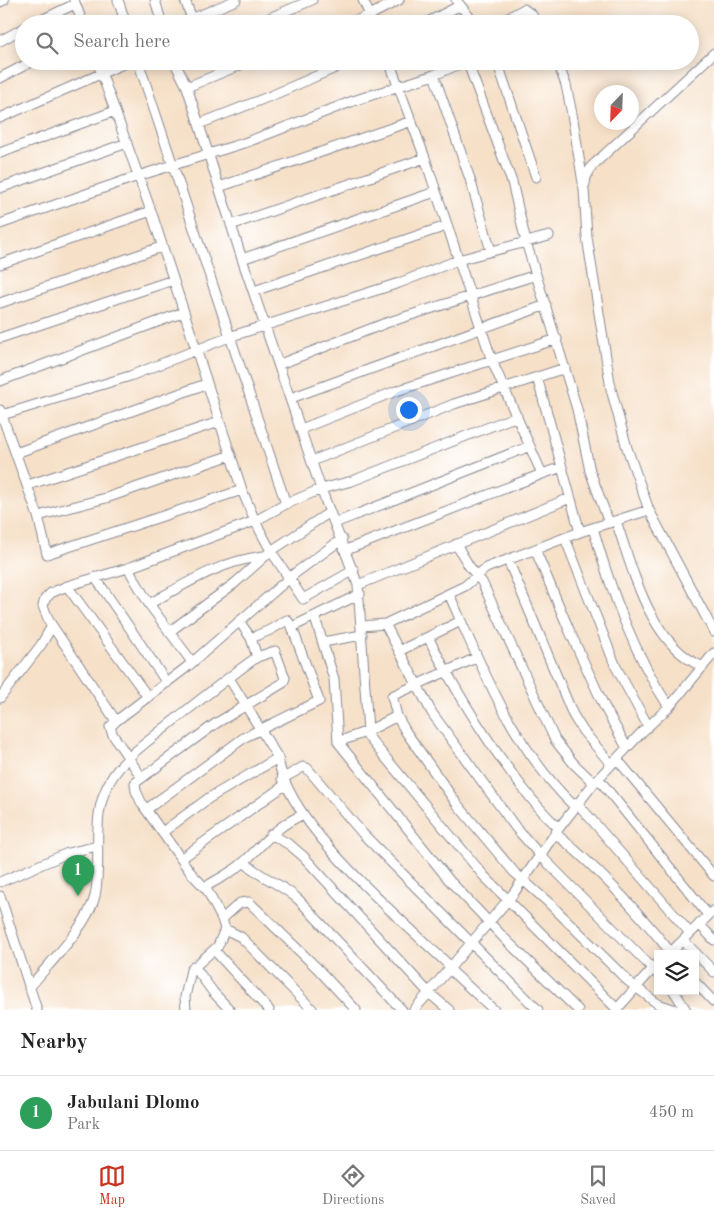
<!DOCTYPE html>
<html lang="en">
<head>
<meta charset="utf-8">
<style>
  :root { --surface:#fff; --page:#f6f6f6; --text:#222; --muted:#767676; --line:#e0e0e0; --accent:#c8321e }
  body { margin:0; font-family:"Old Standard TT",serif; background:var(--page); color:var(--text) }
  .controls { position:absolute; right:15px; bottom:15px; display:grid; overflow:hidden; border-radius:0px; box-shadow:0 2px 12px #0003 }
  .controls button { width:45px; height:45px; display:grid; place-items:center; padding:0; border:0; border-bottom:1px solid var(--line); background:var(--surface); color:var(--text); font:25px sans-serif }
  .compass { position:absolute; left:594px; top:85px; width:45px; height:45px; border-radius:50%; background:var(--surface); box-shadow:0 2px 12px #0003; rotate:203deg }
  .you { position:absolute; left:408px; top:409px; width:18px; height:18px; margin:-12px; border:4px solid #fff; border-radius:50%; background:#1a73e8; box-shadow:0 0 0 8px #1a73e833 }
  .badge { display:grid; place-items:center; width:32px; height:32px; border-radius:50%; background:var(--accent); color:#fff; font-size:16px; font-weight:700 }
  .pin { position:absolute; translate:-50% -41px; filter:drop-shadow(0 1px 2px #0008) }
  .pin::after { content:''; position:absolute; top:26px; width:18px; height:15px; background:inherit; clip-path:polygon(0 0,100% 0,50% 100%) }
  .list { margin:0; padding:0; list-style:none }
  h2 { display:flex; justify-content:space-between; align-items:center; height:65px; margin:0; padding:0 20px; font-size:21px }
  h2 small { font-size:16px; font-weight:400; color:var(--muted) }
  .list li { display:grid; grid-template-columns:32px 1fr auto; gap:15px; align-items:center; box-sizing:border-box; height:75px; padding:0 20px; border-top:1px solid var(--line) }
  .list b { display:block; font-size:19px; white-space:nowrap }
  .list p { margin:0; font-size:16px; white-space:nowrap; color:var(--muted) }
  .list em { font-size:16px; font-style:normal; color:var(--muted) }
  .icon { flex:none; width:28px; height:28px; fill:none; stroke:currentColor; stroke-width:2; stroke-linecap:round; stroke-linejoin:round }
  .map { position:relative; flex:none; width:714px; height:1010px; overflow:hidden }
  .search { position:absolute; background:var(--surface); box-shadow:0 2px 12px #0003; left:15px; right:15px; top:15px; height:55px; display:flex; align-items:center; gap:12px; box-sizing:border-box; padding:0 18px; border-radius:28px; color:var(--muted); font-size:19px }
  .sheet { height:140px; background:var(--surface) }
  nav { display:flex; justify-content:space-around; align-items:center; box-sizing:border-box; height:70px; border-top:1px solid var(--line); background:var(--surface); font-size:14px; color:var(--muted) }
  nav a { display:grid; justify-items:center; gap:2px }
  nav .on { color:var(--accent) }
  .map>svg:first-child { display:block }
</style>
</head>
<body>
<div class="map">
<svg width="714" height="1010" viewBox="0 0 714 1010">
  <rect width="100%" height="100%" fill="#fff"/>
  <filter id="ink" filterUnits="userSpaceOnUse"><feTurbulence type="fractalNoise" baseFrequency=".02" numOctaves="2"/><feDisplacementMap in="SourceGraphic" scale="10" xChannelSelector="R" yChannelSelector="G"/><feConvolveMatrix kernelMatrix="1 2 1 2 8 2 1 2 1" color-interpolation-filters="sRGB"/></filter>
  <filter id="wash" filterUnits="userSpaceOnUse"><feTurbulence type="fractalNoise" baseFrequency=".0096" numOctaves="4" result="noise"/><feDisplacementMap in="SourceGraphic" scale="20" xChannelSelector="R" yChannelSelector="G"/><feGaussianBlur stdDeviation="1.12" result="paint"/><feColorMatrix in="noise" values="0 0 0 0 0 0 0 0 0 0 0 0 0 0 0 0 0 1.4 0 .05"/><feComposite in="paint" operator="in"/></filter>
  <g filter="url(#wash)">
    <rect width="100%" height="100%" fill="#f6e0c8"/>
  </g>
  <g filter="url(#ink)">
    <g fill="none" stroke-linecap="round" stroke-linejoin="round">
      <defs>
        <path id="street" d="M 74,0 L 83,24
          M 118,0 L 126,24
          M 155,0 L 162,24
          M 185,0 L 192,19
          M 363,0 L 374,24
          M 456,0 L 475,24
          M 0,2 L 4,0
          M 33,24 L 75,4
          M 180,24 L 236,0
          M 255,24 L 312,0
          M 347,24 L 370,15 L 399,0
          M 424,24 L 459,6
          M 497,24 L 524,9 L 532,15 L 537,24
          M 0,41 L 24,28
          M 97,61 L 151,211 L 242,490 L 255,521 L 271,551 L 303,599 L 354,570
          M 138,61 L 286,504
          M 174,61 L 187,87 L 242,259 L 321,489 L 358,585 L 368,731
          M 467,61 L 512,182 L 526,242 L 577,409 L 590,471 L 609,523
          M 497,61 L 536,177
          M 557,61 L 566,85 L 572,114 L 584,189 L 587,237 L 611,389 L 627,448 L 649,510 L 714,632
          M 434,75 L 470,179 L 491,251
          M 0,78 L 33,61
          M 187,87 L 250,61
          M 0,118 L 130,61
          M 199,124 L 273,95 L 351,61
          M 0,153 L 115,111
          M 585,184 L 586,177 L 592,166 L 714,53
          M 219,187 L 412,121
          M 0,188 L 127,143
          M 0,224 L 138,176 L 247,142 L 353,101 L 434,75 L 467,61
          M 231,225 L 425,158
          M 242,259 L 435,192
          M 0,264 L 151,211
          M 254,291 L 446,226
          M 0,303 L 161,247
          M 0,338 L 173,280
          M 280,364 L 386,323 L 536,275
          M 537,377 L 580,532
          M 0,381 L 184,312
          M 291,398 L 546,305
          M 0,410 L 38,516 L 47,554 L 242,490
          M 2,415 L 130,376 L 232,336 L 399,283 L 458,260 L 549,236
          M 301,429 L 396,391 L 557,339
          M 16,453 L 206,384
          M 312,461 L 454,404 L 565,368
          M 542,474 L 562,467
          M 28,485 L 219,422
          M 38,516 L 106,498 L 231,455
          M 616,521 C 633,570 650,645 703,667
          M 335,523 L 530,446
          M 593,528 C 611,591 633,652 669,707
          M 565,538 L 616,667 L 648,726
          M 342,539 L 294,574 L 187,667 L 116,721 L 49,621 L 43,606 L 45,599 L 51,593 L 67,586 L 128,568 L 255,521 L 286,504 L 321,489 L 352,481 L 517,416
          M 456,544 L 469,566 L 482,582 L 555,740 L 574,764 L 594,783
          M 535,549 L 570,632 L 604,706 L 627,748
          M 346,550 L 542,474 L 492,361 L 425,158 L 389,61
          M 508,560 L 573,715 L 583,731 L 611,764
          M 128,568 L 149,604 L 192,662
          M 95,577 L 167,683
          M 358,585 L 570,498
          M 67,586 L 148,697
          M 449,594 C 483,670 513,747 574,806
          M 149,604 C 185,584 223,560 264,556
          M 315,618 L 334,679 L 338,742 L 449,880 L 504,938 L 578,1010
          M 239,621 L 251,638 L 270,630 L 287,620 L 292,627 L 360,594
          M 385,624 L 432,713 L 516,828 L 540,855 L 658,974
          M 362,626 L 385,624 L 465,586 L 486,568 L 580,532 L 649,510
          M 169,632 L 235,583 L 271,551 L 330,512
          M 428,637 C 453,686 480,731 513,775 C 527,794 541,812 559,828
          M 323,642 L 362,635
          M 399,651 L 461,621
          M 476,658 L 392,696 L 397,716 L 406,732 L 457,804 L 514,872 L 549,903 L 628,981 L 658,1004 L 676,1010
          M 0,698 L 41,645 L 52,626
          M 116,721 L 110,727 L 113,735 L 142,778
          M 365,733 L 484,876 L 618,1010
          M 338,742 L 368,731 L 397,716
          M 278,758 C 287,825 401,919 451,967
          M 617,759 L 714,876
          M 598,778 L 708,915
          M 282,779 L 303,767 L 307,768 L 363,834 L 538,1010
          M 577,803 L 690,933
          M 147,809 L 245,737 L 319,701 L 292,627
          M 164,831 L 209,798 L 278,758 L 229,678
          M 555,833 C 599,869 637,910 672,954
          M 271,834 L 290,845 L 303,856 L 429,993 L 449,1010
          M 182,858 L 285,785
          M 244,862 C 261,878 282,884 299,900 L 402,1010
          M 0,882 L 68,853 L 97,846
          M 205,887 C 218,879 234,872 245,861 C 265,842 275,827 302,815
          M 0,896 L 37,1010
          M 222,919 L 240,903 L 249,902 L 317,968 L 356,1010
          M 699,924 L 714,940
          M 225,929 L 241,937 L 313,1010
          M 684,941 L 714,972
          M 214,950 L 269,1010
          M 669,954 L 714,910
          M 194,966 L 213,992 L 230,1010
          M 449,969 L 494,1010
          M 695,982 L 714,1002
          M 29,988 C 49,963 88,926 95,896 C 103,857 89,817 110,781 C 123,758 146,743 167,726 C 196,703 226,679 257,657 L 251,638
          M 674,991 L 686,1010
          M 186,1010 L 185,997 L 191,970 L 218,946 L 225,929 L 222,919 L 207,890 L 191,873 L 142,804 L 136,791 L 135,783 L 215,724 L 283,683 L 285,678 L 275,651 L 257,657
          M 414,1010 L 513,894 L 559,828 L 594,783 L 641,733 L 670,706 L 714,653
          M 616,1010 L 658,963"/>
      </defs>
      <use href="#street" stroke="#888893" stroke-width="11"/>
      <use href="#street" stroke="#fff" stroke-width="9"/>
    </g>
  </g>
</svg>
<div class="controls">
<button><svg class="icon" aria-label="layers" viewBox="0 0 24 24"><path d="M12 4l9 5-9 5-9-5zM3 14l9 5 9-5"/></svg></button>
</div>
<svg class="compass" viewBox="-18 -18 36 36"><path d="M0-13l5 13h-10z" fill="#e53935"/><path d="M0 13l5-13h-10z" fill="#767676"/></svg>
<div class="you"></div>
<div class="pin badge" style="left:78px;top:896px;background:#2e9e5b">1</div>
<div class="search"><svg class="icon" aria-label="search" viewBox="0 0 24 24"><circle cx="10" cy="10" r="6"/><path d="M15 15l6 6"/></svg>Search here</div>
</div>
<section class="sheet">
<h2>Nearby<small></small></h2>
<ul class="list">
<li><span class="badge" style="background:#2e9e5b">1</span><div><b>Jabulani Dlomo</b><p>Park</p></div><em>450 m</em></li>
</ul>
</section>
<nav>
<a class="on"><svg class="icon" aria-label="map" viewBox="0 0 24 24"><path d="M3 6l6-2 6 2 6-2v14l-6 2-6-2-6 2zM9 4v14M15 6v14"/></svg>Map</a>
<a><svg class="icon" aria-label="directions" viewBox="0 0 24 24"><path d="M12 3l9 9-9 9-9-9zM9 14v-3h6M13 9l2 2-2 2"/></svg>Directions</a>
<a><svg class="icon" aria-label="saved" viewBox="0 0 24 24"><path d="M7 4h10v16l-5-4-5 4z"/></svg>Saved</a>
</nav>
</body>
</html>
